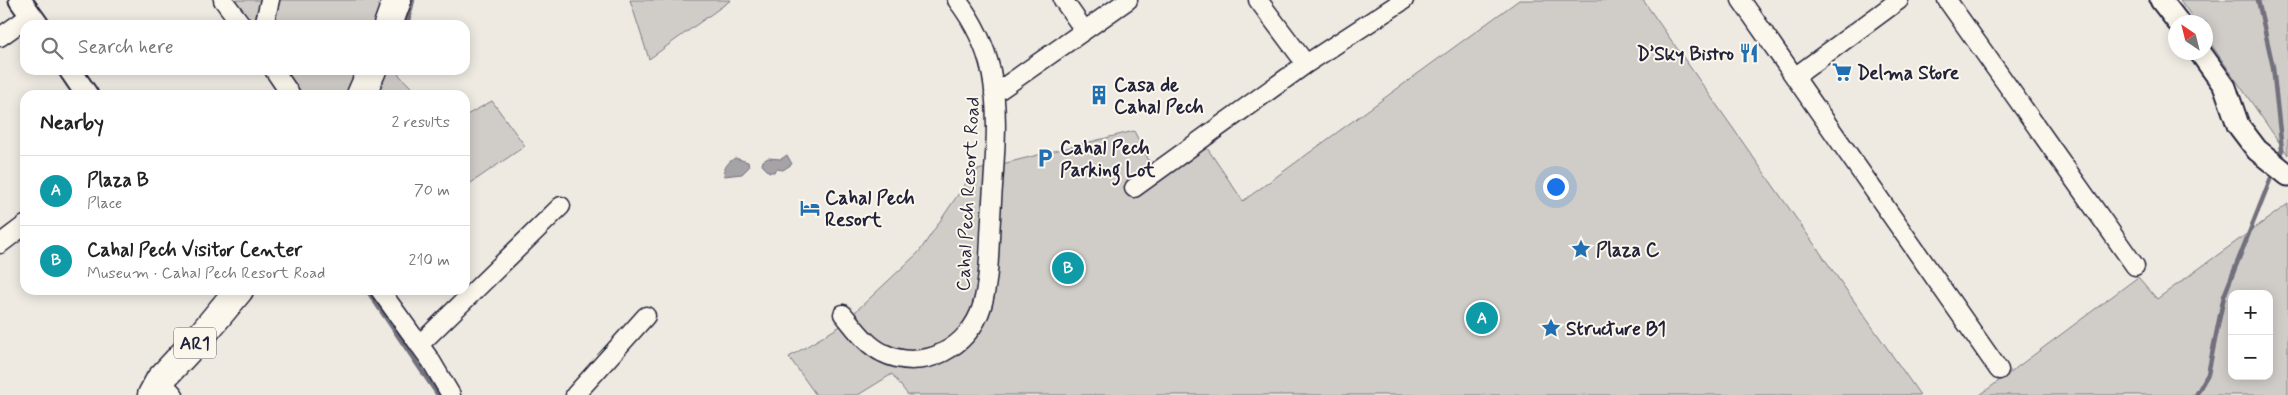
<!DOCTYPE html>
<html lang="en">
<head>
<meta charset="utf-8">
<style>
  :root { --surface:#fff; --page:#f2f2f2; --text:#222; --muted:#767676; --line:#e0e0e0; --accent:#1f6fb2 }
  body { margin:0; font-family:Mynerve,sans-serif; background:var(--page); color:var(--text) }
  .controls { position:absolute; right:15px; bottom:15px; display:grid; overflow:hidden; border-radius:10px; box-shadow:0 2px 12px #0003 }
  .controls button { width:45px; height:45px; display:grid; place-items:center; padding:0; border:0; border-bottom:1px solid var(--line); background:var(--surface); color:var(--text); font:25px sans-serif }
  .compass { position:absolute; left:2168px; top:15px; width:45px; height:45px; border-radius:50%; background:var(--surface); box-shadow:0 2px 12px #0003; rotate:325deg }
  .you { position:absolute; left:1555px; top:186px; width:18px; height:18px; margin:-12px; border:4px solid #fff; border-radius:50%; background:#1a73e8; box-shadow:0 0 0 8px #1a73e833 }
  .badge { display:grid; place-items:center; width:32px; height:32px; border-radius:50%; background:var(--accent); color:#fff; font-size:16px; font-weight:700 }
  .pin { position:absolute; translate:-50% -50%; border:2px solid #fff; box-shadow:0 1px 5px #0006 }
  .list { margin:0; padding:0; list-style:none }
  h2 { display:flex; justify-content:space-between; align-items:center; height:65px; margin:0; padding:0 20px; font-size:21px }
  h2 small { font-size:16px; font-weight:400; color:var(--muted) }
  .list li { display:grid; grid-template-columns:32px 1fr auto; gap:15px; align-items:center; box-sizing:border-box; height:70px; padding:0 20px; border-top:1px solid var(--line) }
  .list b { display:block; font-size:19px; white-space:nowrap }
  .list p { margin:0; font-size:16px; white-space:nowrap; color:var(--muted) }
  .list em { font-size:16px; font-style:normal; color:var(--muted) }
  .icon { flex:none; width:28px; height:28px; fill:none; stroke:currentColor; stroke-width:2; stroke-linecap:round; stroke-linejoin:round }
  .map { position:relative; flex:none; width:2288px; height:395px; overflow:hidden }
  .search { position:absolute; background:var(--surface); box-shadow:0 2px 12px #0003; left:20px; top:20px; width:450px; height:55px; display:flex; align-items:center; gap:12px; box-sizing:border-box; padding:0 18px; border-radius:15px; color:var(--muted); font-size:19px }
  .panel { position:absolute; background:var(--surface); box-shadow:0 2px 12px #0003; left:20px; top:90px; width:450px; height:205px; border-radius:15px }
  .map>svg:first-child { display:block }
</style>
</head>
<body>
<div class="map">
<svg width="2288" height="395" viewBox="0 0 2288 395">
  <rect width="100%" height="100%" fill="#eeeae2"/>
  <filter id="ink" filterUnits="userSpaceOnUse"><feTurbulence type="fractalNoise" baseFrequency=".02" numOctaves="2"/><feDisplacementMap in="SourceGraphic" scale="10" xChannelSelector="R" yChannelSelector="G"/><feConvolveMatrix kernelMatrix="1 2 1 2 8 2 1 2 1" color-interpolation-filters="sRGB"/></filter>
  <g filter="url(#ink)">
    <path fill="#d0cdc9" stroke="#797882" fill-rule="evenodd" d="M 232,0 L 390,0 L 382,25 L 251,25 Z
      M 630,0 L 731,0 L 649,59 Z
      M 1519,0 L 1643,0 L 1920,395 L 908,395 L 892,374 L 858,395 L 816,395 L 789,357 L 839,327 L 919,252 L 974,171 L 1134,131 L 1157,177 L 1205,145 L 1243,201 Z
      M 2180,0 L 2288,0 L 2288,155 L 2206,37 L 2206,22 L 2196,22 Z
      M 284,70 L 364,70 L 353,95 L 303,95 Z
      M 385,70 L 394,70 L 419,95 L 373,95 Z
      M 492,101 L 525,146 L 465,187 L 465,116 Z
      M 2288,204 L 2288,395 L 1980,395 L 2138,277 L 2157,299 ZM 2232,294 L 2269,294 L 2269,376 L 2232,376 Z"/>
    <path fill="#a6a3a7" stroke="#716f7c" d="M 787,155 L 792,164 L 783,170 L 777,169 L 774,172 L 769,172 L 762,165 L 763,161 L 768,158 L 781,159 Z
      M 735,158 L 748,162 L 749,167 L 742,174 L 724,176 C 724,167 727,163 735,158 Z"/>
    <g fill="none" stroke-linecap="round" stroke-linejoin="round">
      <path stroke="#716f7c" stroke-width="4.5" d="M 2258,0 L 2273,67 L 2282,150 L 2278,159
        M 407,25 L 413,0
        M 367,290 L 438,395
        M 2196,395 L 2208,374 L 2224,296 L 2274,170"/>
      <defs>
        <path id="minor" d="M 223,0 L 242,25
          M 1063,0 L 1084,30
          M 1258,0 L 1306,64
          M 1741,0 L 1999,370
          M 1947,0 L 2135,266
          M 264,25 L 270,0
          M 0,37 L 31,15
          M 274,70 L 291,95
          M 1796,76 L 1899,0
          M 994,94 L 1128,0
          M 1134,188 L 1306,64 L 1404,0
          M 0,244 L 25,225
          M 380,290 L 431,361 L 451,395
          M 843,314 C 855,328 866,345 883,353 C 923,373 970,347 982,306 C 990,278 989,247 991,219 C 993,171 1001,119 991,71 C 985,45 973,21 957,0
          M 419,345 L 561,206
          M 160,380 L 174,395
          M 575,395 L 646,316"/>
        <path id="tertiary" d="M 20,0 L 38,25
          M 2161,0 L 2178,22
          M 2200,52 L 2225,87 L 2238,125 L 2257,150 L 2288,175
          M 70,70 L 87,95"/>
        <path id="trunk" d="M 388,25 L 397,0
          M 361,95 L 372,70
          M 152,395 L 160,380 L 201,336 L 239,290"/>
      </defs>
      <use href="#minor" stroke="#22223b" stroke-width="21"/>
      <use href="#tertiary" stroke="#22223b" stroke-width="25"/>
      <use href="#trunk" stroke="#22223b" stroke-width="31"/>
      <use href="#minor" stroke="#fbf7ec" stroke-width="18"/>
      <use href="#tertiary" stroke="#fbf7ec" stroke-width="21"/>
      <use href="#trunk" stroke="#fbf7ec" stroke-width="28"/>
    </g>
  </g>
  <defs>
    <symbol id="restaurant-bare" viewBox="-9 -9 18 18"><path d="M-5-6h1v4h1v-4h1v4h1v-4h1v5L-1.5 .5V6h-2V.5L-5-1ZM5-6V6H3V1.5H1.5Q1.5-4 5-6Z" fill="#1f6fb2" stroke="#fbf7ec" stroke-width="2.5" paint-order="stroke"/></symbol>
    <symbol id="supermarket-bare" viewBox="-9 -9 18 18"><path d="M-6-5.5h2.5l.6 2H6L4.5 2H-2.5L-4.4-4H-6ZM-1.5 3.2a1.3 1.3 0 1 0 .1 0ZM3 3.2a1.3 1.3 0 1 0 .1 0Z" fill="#1f6fb2" stroke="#fbf7ec" stroke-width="2.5" paint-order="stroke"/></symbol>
    <symbol id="building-bare" viewBox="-9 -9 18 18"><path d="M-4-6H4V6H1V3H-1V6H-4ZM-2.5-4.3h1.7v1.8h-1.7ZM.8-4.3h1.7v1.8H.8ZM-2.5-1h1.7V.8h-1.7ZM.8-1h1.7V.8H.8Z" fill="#1f6fb2" stroke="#fbf7ec" stroke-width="2.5" paint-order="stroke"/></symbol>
    <symbol id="parking-bare" viewBox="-9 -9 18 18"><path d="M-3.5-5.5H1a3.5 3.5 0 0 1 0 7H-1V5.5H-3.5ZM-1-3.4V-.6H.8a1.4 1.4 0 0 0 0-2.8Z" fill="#1f6fb2" stroke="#fbf7ec" stroke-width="2.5" paint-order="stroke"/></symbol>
    <symbol id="hotel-bare" viewBox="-9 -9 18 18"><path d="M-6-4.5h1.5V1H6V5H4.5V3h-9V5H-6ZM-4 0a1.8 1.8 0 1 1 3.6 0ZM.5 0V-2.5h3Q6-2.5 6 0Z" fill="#1f6fb2" stroke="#fbf7ec" stroke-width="2.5" paint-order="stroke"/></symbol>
    <symbol id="sight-bare" viewBox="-9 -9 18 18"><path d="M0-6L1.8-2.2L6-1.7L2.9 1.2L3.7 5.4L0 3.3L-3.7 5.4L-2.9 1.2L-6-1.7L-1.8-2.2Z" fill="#1f6fb2" stroke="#fbf7ec" stroke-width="2.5" paint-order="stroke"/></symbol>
  </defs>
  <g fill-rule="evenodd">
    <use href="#restaurant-bare" x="1735" y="39" width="28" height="28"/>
    <use href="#supermarket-bare" x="1828" y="58" width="28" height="28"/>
    <use href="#building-bare" x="1085" y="81" width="28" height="28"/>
    <use href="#parking-bare" x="1031" y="144" width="28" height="28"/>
    <use href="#hotel-bare" x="796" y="194" width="28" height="28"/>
    <use href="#sight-bare" x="1567" y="235" width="28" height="28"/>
    <use href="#sight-bare" x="1537" y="314" width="28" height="28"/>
  </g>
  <g text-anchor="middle" stroke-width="4" stroke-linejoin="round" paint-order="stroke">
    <rect fill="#fbf7ec" stroke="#636270" stroke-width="1" x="174" y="327.5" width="42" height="31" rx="4"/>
    <g font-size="18" font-weight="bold" fill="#22223b">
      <text x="195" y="349">AR1</text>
    </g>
    <g font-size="19" font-weight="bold" fill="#22223b" stroke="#fbf7ec" text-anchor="start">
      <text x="1734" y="60" text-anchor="end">D’Sky Bistro</text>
      <text x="1857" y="79">Delma Store</text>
      <text x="1114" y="91">Casa de<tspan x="1114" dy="22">Cahal Pech</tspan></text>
      <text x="1060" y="154">Cahal Pech<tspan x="1060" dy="22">Parking Lot</tspan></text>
      <text x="825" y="204">Cahal Pech<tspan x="825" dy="22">Resort</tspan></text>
      <text x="1596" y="256">Plaza C</text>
      <text x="1566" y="335">Structure B1</text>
    </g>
    <g font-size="19" fill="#22223b" stroke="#fbf7ec">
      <text transform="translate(967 194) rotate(-87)" y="7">Cahal Pech Resort Road</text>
    </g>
  </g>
</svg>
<div class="controls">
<button>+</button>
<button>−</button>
</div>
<svg class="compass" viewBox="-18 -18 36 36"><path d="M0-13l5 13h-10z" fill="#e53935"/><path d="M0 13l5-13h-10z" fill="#767676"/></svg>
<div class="you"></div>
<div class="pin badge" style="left:1482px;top:318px;background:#0f9aa8">A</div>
<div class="pin badge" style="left:1068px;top:268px;background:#0f9aa8">B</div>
<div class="search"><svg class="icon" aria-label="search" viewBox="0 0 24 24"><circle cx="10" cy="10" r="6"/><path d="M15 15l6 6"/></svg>Search here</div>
<section class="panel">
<h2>Nearby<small>2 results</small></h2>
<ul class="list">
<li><span class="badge" style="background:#0f9aa8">A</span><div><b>Plaza B</b><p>Place</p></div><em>70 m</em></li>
<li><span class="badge" style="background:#0f9aa8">B</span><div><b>Cahal Pech Visitor Center</b><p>Museum · Cahal Pech Resort Road</p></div><em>210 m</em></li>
</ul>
</section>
</div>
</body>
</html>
